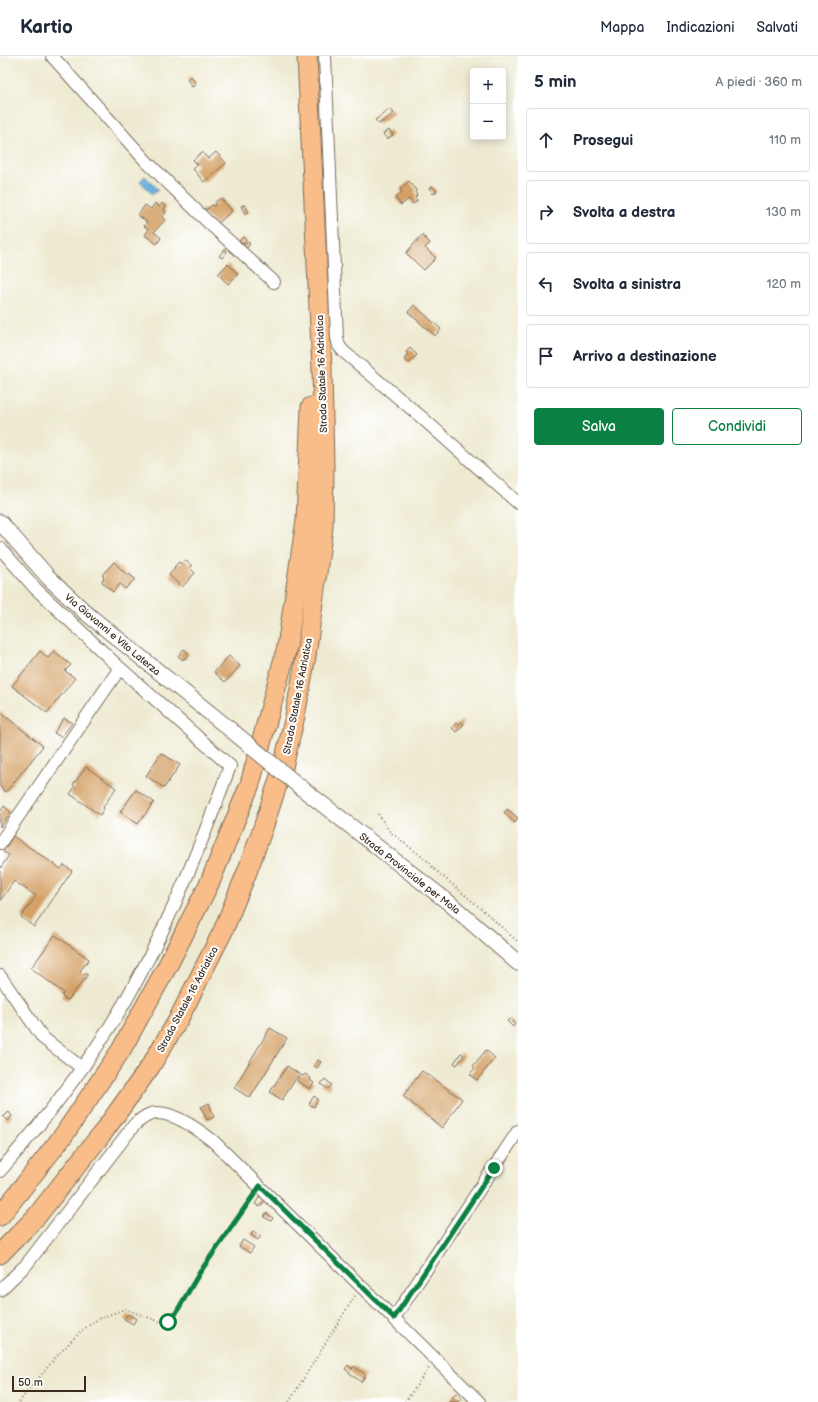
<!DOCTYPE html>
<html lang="it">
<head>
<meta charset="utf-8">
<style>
  :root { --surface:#fff; --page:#f2f2f3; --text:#1f2937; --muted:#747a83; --line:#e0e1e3; --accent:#0b8043 }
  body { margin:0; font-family:"Balsamiq Sans",sans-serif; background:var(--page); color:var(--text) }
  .controls { position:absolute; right:12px; top:12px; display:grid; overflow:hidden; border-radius:4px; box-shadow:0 2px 10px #0003 }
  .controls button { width:36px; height:36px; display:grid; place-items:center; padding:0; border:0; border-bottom:1px solid var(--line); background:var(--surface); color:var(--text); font:20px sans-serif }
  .scale { position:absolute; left:12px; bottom:10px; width:74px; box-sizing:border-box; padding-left:4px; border:2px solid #3b2a1e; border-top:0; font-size:11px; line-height:14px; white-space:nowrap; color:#3b2a1e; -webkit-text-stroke:3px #fff; paint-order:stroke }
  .stop { position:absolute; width:12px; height:12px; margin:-9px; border:3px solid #0b8043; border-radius:50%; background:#fff }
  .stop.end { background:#0b8043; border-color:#fff; box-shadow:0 1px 4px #0008 }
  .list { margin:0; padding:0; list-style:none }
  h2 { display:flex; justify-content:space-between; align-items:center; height:52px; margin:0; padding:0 16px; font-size:17px }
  h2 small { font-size:13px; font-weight:400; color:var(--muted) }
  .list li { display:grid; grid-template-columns:26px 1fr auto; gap:12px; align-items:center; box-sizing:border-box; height:64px; margin:0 8px 8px; padding:0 8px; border:1px solid var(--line); border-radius:4px }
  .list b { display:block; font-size:15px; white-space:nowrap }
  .list em { font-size:13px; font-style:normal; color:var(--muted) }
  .actions { display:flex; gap:8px; padding:12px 16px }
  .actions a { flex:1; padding:9px 0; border:1px solid var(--accent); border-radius:4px; text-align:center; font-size:14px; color:var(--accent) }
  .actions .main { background:var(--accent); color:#fff }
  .icon { flex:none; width:22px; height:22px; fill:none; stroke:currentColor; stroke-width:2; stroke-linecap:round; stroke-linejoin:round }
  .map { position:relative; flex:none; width:518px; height:1346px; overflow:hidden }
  header { display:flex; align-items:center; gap:24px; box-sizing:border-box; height:56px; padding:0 20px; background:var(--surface); border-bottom:1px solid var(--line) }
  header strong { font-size:19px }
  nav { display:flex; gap:22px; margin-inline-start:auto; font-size:14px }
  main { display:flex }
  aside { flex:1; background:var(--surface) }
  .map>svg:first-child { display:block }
</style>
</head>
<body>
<header>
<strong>Kartio</strong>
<nav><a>Mappa</a><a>Indicazioni</a><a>Salvati</a></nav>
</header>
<main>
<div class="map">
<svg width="518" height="1346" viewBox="0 0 518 1346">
  <rect width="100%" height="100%" fill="#fff"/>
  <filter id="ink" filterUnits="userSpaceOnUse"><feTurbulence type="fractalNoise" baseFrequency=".025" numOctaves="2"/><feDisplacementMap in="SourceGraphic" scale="8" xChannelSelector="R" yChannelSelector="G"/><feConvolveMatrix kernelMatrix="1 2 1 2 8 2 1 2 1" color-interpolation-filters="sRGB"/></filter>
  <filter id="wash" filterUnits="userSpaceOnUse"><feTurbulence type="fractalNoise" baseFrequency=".012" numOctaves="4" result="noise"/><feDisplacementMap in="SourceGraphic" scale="16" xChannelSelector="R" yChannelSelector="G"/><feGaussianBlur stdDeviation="0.9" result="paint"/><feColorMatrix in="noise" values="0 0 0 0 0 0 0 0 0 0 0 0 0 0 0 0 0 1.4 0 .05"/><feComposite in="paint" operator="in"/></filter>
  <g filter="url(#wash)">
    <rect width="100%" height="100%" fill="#eeead1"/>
    <path fill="#69b1e0" stroke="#526e7f" d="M 145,120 L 158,133 L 152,138 L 140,125 Z"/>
    <g id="blocks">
      <path fill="#d4a065" d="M 191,20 L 196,28 L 192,31 L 187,23 Z
        M 390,53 L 394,57 L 379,68 L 375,64 Z
        M 389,74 L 393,79 L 387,83 L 383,78 Z
        M 202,96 L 208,103 L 216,96 L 226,107 L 204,126 L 193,113 L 198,109 L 193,104 Z
        M 409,125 L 416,134 L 415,136 L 417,139 L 415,141 L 417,145 L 413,148 L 409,143 L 401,149 L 395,142 L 402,136 L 400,133 Z
        M 432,130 L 437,135 L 433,138 L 429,132 Z
        M 221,142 L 232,155 L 216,169 L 201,155 L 204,152 L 206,154 L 212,149 L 214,150 L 216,148 L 215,146 Z
        M 155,147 L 159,151 L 162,147 L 166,151 L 164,154 L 166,156 L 162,161 L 165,164 L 154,176 L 161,182 L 157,188 L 145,179 L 149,173 L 144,170 L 147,166 L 138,159 L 145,149 L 151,153 Z
        M 244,149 L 249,156 L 245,158 L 241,150 Z
        M 422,179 L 430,187 L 425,192 L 436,202 L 424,214 L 406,197 Z
        M 243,181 L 246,184 L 242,188 L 243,190 L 247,185 L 250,188 L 244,195 L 236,188 Z
        M 225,193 L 227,196 L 222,202 L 219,200 Z
        M 228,208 L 238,218 L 228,228 L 218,218 Z
        M 414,249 L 441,273 L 435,280 L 408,256 Z
        M 410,292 L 417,299 L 409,307 L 404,303 L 408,299 L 406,296 Z
        M 185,504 L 192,510 L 190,512 L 195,517 L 182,531 L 169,519 L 175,512 L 174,511 L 179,506 L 181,508 Z
        M 114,506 L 128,520 L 129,518 L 135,523 L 125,533 L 120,528 L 113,536 L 102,526 L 104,520 L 102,519 Z
        M 184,593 L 189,598 L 185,603 L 184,602 L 183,604 L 178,600 Z
        M 40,595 L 48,602 L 54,595 L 71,609 L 65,615 L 75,622 L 47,657 L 12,630 Z
        M 229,600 L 240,610 L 225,626 L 214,616 Z
        M 0,656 L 43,690 L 6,736 L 0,731 Z
        M 64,662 L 72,667 L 61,681 L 54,677 Z
        M 461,665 L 464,668 L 456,676 L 452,672 L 456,667 L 458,669 Z
        M 161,697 L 180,709 L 164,732 L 146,720 Z
        M 86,711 L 116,732 L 103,751 L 104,752 L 100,759 L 70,738 L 75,731 L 73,729 Z
        M 136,734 L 154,746 L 138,768 L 120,756 Z
        M 4,750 L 11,756 L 0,771 L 0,756 Z
        M 507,753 L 518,762 L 515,767 L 504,757 Z
        M 13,780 L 61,813 L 64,809 L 72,815 L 34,871 L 21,861 L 36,840 L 14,825 L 0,845 L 0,813 L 9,799 L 3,796 Z
        M 55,879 L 89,903 L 80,915 L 83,918 L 87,918 L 87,920 L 68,944 L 63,942 L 62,939 L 64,937 L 31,912 Z
        M 509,963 L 515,968 L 513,971 L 507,965 Z
        M 270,972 L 287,982 L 250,1042 L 234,1032 Z
        M 486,994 L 495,1002 L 477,1024 L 470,1018 L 475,1012 L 473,1010 Z
        M 461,997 L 464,999 L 457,1009 L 454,1007 Z
        M 318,1004 L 321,1006 L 317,1012 L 314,1010 Z
        M 287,1010 L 299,1018 L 282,1044 L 270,1036 Z
        M 422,1015 L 462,1043 L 442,1072 L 403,1040 Z
        M 305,1018 L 311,1022 L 310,1024 L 314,1027 L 310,1033 L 297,1025 L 301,1019 L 303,1020 Z
        M 325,1023 L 332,1029 L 328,1033 L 321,1028 Z
        M 314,1040 L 318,1043 L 314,1051 L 309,1048 Z
        M 209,1047 L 214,1061 L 207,1064 L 201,1051 Z
        M 9,1056 L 12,1060 L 8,1065 L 3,1061 Z
        M 260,1140 L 265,1144 L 260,1151 L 255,1148 Z
        M 266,1157 L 273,1162 L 271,1165 L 264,1161 Z
        M 253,1175 L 261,1180 L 258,1184 L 251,1179 Z
        M 243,1184 L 254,1191 L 250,1197 L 239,1190 Z
        M 128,1258 L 136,1263 L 133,1268 L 124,1263 Z
        M 348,1309 L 352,1313 L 354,1310 L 366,1319 L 361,1326 L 345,1313 Z
        M 456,1337 L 461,1342 L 458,1346 L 457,1345 L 456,1346 L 449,1346 Z"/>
    </g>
  </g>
  <g filter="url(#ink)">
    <use href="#blocks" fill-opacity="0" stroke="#7a6d5d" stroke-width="1"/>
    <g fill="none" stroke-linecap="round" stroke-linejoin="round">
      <defs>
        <path id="minor" d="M 52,0 L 146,105 L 208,166 L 274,226
          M 325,0 L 337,282 L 339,290 L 344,296 L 420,360 L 518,447
          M 0,492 L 35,532 L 120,612 L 230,710 C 203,783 174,857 136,926 C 99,995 51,1057 0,1115
          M 0,787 L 120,612
          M 0,920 L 43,982 L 82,1012
          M 0,1234 L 26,1209 L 135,1068 C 142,1063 148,1057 157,1057 C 176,1057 199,1074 213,1085 L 479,1346
          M 394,1262 L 518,1075"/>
        <path id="tertiary" d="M 0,466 L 48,521 L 86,557 L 237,679
          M 299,730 L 448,846 L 518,907"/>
        <path id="trunk" d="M 0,1160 L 63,1080 L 121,994 L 167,911 L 210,826 L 250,728 L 287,591 L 306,464 L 311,351
          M 0,1198 L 36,1161 L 104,1075 L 150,1011 L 178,964 L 223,875 L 247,816 L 263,772 L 283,711 L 295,660 L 306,600 L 323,471 L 324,411 L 322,314 L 307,0"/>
      </defs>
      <use href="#minor" stroke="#7a6d5d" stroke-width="14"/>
      <use href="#tertiary" stroke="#7a6d5d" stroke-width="17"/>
      <use href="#trunk" stroke="#7a6d5d" stroke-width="21"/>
      <path stroke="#7a6d5d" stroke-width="2" stroke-dasharray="1 3" stroke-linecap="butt" d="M 378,758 L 390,776 L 429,806 L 433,812 L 485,856 L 518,886
        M 19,1346 L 56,1301 L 81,1275 L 98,1263 L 125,1253 L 161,1266 L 168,1266 L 173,1262 L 200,1216 L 253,1140
        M 289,1346 L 356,1238
        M 405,1346 L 430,1311"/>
      <use href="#minor" stroke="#fff" stroke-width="12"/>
      <use href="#tertiary" stroke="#fff" stroke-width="15"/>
      <use href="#trunk" stroke="#f8bd89" stroke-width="19"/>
      <defs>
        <path id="tertiary-bridge" d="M 237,679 L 299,730"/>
      </defs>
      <use href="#tertiary-bridge" stroke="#7a6d5d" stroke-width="17" stroke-linecap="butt"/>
      <use href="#tertiary-bridge" stroke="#fff" stroke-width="15"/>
    </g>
  </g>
  <g fill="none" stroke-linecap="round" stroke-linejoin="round" filter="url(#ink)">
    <path stroke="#0b8043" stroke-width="5" d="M 168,1266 L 173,1262 L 200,1216 L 260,1130 L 394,1262 L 494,1112"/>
  </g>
  <g text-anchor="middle" stroke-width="4" stroke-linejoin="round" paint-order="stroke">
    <g font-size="10" fill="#3b2a1e" stroke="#fff">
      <text transform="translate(321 318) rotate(-92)" y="4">Strada Statale 16 Adriatica</text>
      <text transform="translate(113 578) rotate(40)" y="4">Via Giovanni e Vito Laterza</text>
      <text transform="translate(297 640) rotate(-79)" y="4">Strada Statale 16 Adriatica</text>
      <text transform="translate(410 817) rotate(38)" y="4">Strada Provinciale per Mola</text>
      <text transform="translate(187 943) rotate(-62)" y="4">Strada Statale 16 Adriatica</text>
    </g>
  </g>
</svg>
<div class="controls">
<button>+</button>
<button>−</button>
</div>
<div class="scale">50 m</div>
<div class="stop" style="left:168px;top:1266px"></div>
<div class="stop end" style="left:494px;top:1112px"></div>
</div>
<aside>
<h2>5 min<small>A piedi · 360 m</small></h2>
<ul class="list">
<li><svg class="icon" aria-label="ahead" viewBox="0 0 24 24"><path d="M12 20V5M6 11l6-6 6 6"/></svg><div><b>Prosegui</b></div><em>110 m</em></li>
<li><svg class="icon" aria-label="right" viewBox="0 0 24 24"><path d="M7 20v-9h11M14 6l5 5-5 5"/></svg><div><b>Svolta a destra</b></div><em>130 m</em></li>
<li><svg class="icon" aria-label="left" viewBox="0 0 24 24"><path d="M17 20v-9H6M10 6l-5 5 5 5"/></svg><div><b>Svolta a sinistra</b></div><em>120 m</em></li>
<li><svg class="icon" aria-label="arrive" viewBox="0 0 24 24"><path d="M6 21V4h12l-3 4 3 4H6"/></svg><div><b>Arrivo a destinazione</b></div></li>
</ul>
<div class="actions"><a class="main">Salva</a><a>Condividi</a></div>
</aside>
</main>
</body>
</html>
